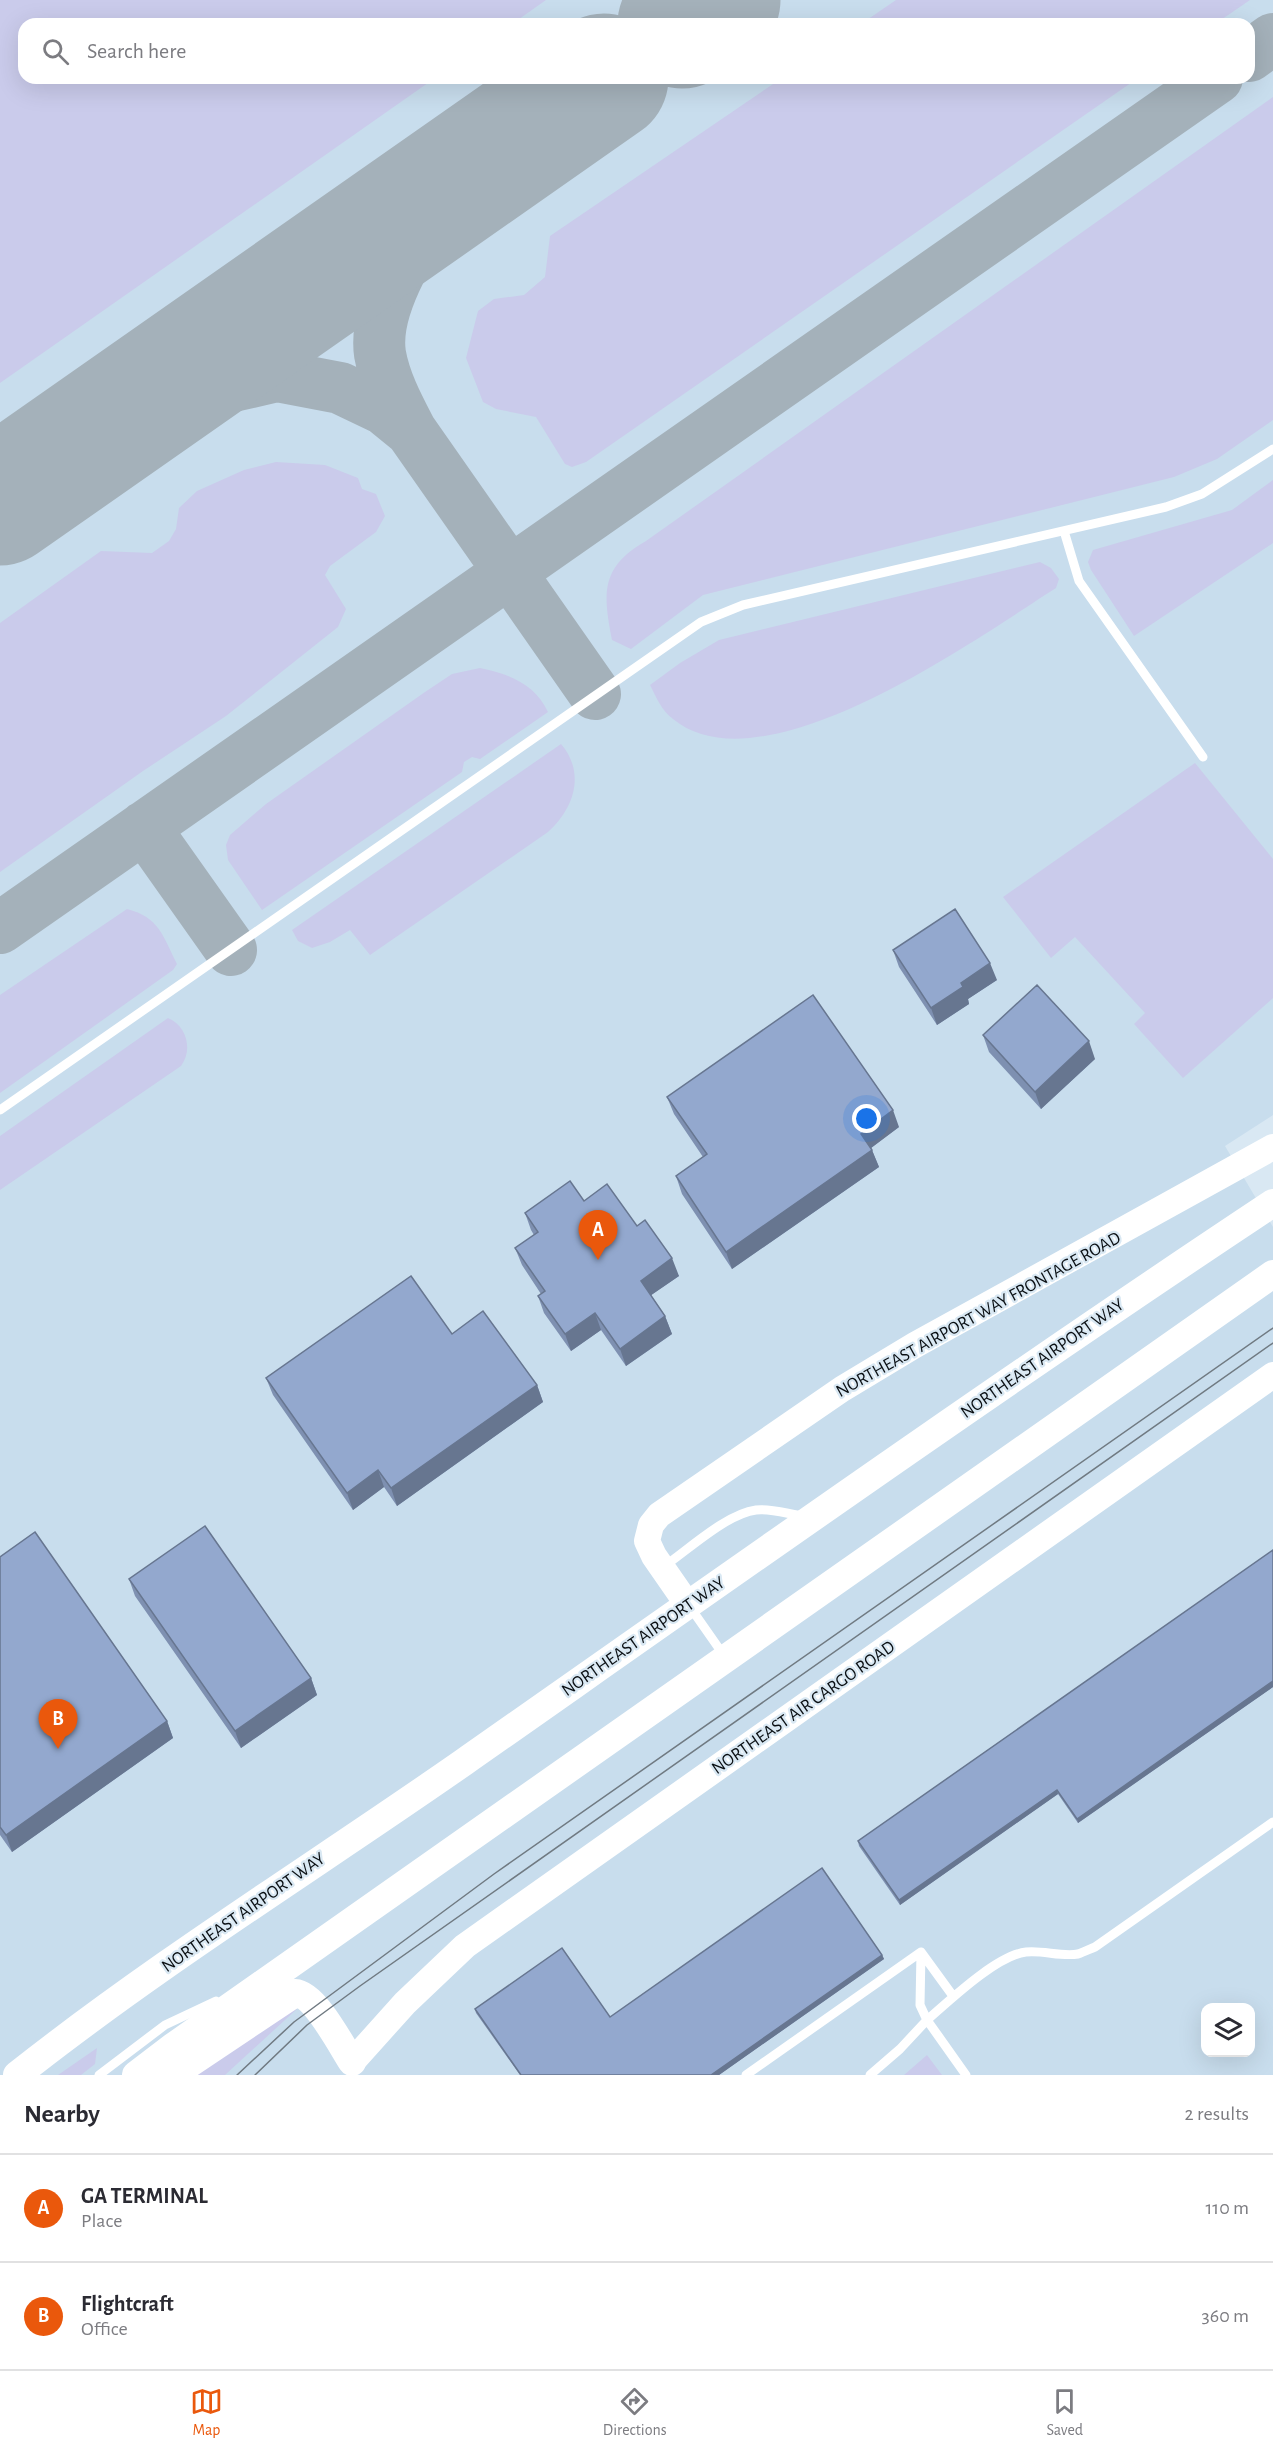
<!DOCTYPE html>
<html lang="en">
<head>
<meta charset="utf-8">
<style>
  :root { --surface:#fff; --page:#f7f7f7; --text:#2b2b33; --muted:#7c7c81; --line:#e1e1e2; --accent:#ea580c }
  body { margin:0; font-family:"Alegreya Sans",sans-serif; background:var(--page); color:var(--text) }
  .controls { position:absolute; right:18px; bottom:18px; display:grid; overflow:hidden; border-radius:12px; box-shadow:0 6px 24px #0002 }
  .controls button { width:54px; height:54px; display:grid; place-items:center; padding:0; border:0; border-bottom:2px solid var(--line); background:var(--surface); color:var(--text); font:30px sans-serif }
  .you { position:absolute; left:867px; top:1119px; width:21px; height:21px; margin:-15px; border:4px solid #fff; border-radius:50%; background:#1a73e8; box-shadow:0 0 0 9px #1a73e833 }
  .badge { display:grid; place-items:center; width:39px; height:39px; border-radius:50%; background:var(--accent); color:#fff; font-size:20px; font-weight:700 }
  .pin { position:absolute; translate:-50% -50px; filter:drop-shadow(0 2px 3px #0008) }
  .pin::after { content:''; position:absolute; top:32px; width:21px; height:18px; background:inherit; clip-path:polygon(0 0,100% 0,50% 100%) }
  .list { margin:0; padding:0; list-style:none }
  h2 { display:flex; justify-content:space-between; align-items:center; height:78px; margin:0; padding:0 24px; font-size:26px }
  h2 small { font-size:20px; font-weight:400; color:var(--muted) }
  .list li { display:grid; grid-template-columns:39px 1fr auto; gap:18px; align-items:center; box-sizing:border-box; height:108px; padding:0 24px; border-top:2px solid var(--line) }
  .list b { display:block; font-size:22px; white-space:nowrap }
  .list p { margin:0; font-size:20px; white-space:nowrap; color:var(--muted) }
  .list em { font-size:20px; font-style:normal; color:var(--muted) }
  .icon { flex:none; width:33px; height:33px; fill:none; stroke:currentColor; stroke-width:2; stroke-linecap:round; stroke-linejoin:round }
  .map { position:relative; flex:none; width:1273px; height:2075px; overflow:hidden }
  .search { position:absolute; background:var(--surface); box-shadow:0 6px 24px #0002; left:18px; right:18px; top:18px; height:66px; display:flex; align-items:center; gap:15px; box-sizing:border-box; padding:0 21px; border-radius:18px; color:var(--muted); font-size:22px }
  .sheet { height:294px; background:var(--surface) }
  nav { display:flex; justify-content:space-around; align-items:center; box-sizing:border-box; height:84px; border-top:2px solid var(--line); background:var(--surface); font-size:16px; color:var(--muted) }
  nav a { display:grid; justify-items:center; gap:3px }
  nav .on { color:var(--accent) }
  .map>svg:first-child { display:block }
</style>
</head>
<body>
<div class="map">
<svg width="1273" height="2075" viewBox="0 0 1273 2075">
  <rect width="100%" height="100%" fill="#d9e8f3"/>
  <path fill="#c8dded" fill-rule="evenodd" d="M 0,0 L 1273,0 L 1273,1115 L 1225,1146 L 1273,1227 L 1273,2075 L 0,2075 ZM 24,24 L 1249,24 L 1249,78 L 24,78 ZM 1206,2008 L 1250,2008 L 1250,2052 L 1206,2052 Z"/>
  <path fill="#cacbeb" d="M 0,0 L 546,0 L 512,24 L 24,24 L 24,78 L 435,78 L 0,383 Z
    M 896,0 L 1250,0 L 1215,24 L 861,24 Z
    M 782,78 L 1138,78 L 586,462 L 572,467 L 565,464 L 536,417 L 496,409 L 483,402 L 466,358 L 478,311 L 494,299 L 524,295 L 545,277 L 550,236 Z
    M 1273,97 L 1273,420 L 1217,459 L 1174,477 L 703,595 L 631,649 L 612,640 C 603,594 600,567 646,541 Z
    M 276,462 L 325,465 L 358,478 L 362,489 L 376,494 L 385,516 L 376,532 L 330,566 L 325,575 L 346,609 L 338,627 L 226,716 L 143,771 L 0,872 L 0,623 L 101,551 L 152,553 L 169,541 L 176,529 L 179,508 L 197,491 L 244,470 Z
    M 1273,480 L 1273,543 L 1134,636 L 1091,570 L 1088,562 L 1093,550 L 1232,510 Z
    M 1040,562 L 1051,568 L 1059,579 L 1056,588 C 977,638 763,793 673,719 C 662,711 656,697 650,685 L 680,663 L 719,640 Z
    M 480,668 C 509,674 535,684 548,712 L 480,759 L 472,757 L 464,762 L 462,772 L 262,910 L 228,860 L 226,845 L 230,835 L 266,804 L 425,692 L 452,674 Z
    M 561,744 C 586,773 574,809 548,832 L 370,955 L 350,930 L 330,942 L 312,948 L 298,941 L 292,930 Z
    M 1195,763 L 1273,859 L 1273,998 L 1183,1078 L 1134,1024 L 1145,1013 L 1075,937 L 1051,958 L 1003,897 Z
    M 127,909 C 159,917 163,936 177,964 L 173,970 L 0,1093 L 0,995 Z
    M 168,1018 C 187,1026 193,1050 181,1066 L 0,1190 L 0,1136 Z
    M 290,2008 L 297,2009 L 225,2075 L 190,2075 Z
    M 97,2048 L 95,2064 L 81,2075 L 58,2075 Z
    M 927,2055 L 942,2075 L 904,2075 Z"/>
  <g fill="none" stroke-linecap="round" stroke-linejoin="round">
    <path stroke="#a4b1ba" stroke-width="52" d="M 1249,56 L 1273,39
      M 455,183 C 426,226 372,300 380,354 C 385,382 398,406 411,431 L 595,694
      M 117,419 L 211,391 L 277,376 L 340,388 L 384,409 L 411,431
      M 144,827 L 231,950
      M 0,928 L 1217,78"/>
    <path stroke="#a4b1ba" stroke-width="129" d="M 682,24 L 716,0
      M 0,501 L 604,78"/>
    <path stroke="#fff" stroke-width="9" d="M 1064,531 L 1079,581 L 1203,757
      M 0,1110 L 701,622 L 743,605 L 1166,507 L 1202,494 L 1273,449
      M 663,1567 C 688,1550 726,1514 756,1510 C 770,1508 788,1514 803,1516
      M 690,1607 L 725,1657
      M 921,1952 L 953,1996
      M 99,2075 L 165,2025 L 216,2001
      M 746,2075 L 921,1952
      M 870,2075 L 900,2049 L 927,2020 L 920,2005 L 921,1952
      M 966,2075 L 927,2020 C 950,2000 997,1955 1026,1952 C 1043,1950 1061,1957 1078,1954 C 1084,1952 1090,1949 1095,1947 L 1273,1822"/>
    <path stroke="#fff" stroke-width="26" d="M 688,1605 L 654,1556 L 647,1541 L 651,1525 L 659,1515 L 842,1389 L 915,1345 L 1273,1147
      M 352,2062 L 405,2003 L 465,1946 L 1273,1375"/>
    <path stroke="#fff" stroke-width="28" d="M 144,2072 L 189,2064 L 295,1993 C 315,1994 341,2045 352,2062
      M 17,2075 C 160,1962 315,1866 464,1762 C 732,1574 1000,1384 1273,1203
      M 136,2075 L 174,2046 L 1273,1274"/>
    <path stroke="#707a82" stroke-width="1.5" d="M 237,2075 L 294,2022 L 494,1874 L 1273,1328
      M 255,2075 L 307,2025 L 360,1986 L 1273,1343"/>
  </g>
  <path fill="#7e90b1" d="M 893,950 L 997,980 L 968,999 L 969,1004 L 937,1025 L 899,967 Z
    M 983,1035 L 1095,1059 L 1041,1109 L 989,1052 Z
    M 667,1097 L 899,1127 L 871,1148 L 879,1167 L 732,1269 L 682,1194 L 676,1176 L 703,1157 L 674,1114 Z
    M 584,1201 L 637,1226 L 679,1276 L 651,1295 L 665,1316 L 672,1334 L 626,1366 L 601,1330 L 571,1351 L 544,1313 L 538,1296 L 541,1294 L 522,1265 L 515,1248 L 534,1235 L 531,1230 L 525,1213 Z
    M 452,1334 L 537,1385 L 543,1402 L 397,1506 L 384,1487 L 353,1510 L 273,1395 L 266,1378 Z
    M 1273,1550 L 1273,1687 L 1078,1823 L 1058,1794 L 900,1905 L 859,1846 L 858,1841 Z
    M 0,1557 L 167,1721 L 173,1738 L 12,1852 L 0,1835 Z
    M 129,1579 L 311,1678 L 317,1695 L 241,1748 L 135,1596 Z
    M 882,1955 L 884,1959 L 719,2075 L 520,2075 L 476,2013 L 475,2009 L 610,2017 Z"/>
  <path fill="#677690" d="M 990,963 L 997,980 L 968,999 L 969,1004 L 937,1025 L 931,1008 L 961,983 Z
    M 1089,1041 L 1095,1059 L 1041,1109 L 1035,1092 Z
    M 893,1110 L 899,1127 L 867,1151 L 861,1134 Z
    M 872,1150 L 879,1167 L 732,1269 L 726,1252 Z
    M 672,1258 L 679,1276 L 647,1298 L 641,1281 Z
    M 595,1313 L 601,1330 L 571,1351 L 565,1334 Z
    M 665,1316 L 672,1334 L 626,1366 L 620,1349 Z
    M 537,1385 L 543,1402 L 397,1506 L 391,1488 Z
    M 378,1470 L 384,1487 L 353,1510 L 347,1493 Z
    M 311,1678 L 317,1695 L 241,1748 L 235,1731 Z
    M 1273,1681 L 1273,1687 L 1078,1823 L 1077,1819 Z
    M 167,1721 L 173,1738 L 12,1852 L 6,1835 Z
    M 1057,1790 L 1058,1794 L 900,1905 L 899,1900 Z
    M 882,1955 L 884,1959 L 719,2075 L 711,2075 Z"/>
  <path fill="#93a8ce" stroke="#677690" stroke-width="1.5" d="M 955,909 L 990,963 L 961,983 L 963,987 L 931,1008 L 893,950 Z
    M 1037,985 L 1089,1041 L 1035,1092 L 983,1035 Z
    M 813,995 L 893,1110 L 861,1134 L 872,1150 L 726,1252 L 676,1176 L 707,1154 L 667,1097 Z
    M 570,1181 L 584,1201 L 607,1184 L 637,1226 L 645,1220 L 672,1258 L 641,1281 L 665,1316 L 620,1349 L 595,1313 L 565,1334 L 538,1296 L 545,1291 L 515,1248 L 538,1232 L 525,1213 Z
    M 411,1276 L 452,1334 L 483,1311 L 537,1385 L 391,1488 L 378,1470 L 347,1493 L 266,1378 Z
    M 205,1526 L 311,1678 L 235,1731 L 129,1579 Z
    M 35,1532 L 167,1721 L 6,1835 L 0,1827 L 0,1557 Z
    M 1273,1550 L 1273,1681 L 1077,1819 L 1057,1790 L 899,1900 L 858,1841 Z
    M 822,1868 L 882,1955 L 711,2075 L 521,2075 L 475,2009 L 562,1948 L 610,2017 Z"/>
  <g text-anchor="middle" stroke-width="4.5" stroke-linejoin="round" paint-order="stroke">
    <g font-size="18" fill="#0a0f13" stroke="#d9e8f3">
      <text transform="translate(978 1314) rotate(-29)" y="6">NORTHEAST AIRPORT WAY FRONTAGE ROAD</text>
      <text transform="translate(1042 1358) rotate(-35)" y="6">NORTHEAST AIRPORT WAY</text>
      <text transform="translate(643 1636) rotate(-35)" y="6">NORTHEAST AIRPORT WAY</text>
      <text transform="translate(803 1707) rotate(-35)" y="6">NORTHEAST AIR CARGO ROAD</text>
      <text transform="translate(243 1912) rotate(-35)" y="6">NORTHEAST AIRPORT WAY</text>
    </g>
  </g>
</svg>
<div class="controls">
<button><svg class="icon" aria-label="layers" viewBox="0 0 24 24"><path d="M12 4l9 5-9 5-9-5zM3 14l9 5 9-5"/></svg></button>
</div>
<div class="you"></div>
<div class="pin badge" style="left:598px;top:1260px">A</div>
<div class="pin badge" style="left:58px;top:1749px">B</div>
<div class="search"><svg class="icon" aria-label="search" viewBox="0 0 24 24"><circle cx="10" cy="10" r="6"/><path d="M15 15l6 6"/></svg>Search here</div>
</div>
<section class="sheet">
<h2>Nearby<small>2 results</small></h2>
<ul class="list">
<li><span class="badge">A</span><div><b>GA TERMINAL</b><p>Place</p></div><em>110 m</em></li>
<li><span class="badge">B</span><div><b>Flightcraft</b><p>Office</p></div><em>360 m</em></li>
</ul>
</section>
<nav>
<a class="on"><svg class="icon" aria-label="map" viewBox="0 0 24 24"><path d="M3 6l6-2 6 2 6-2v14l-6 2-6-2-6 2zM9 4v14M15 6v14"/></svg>Map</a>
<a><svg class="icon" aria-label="directions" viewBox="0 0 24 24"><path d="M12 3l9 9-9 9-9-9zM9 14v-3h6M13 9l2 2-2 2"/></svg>Directions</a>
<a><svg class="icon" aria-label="saved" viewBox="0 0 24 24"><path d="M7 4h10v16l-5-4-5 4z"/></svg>Saved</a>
</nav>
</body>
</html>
